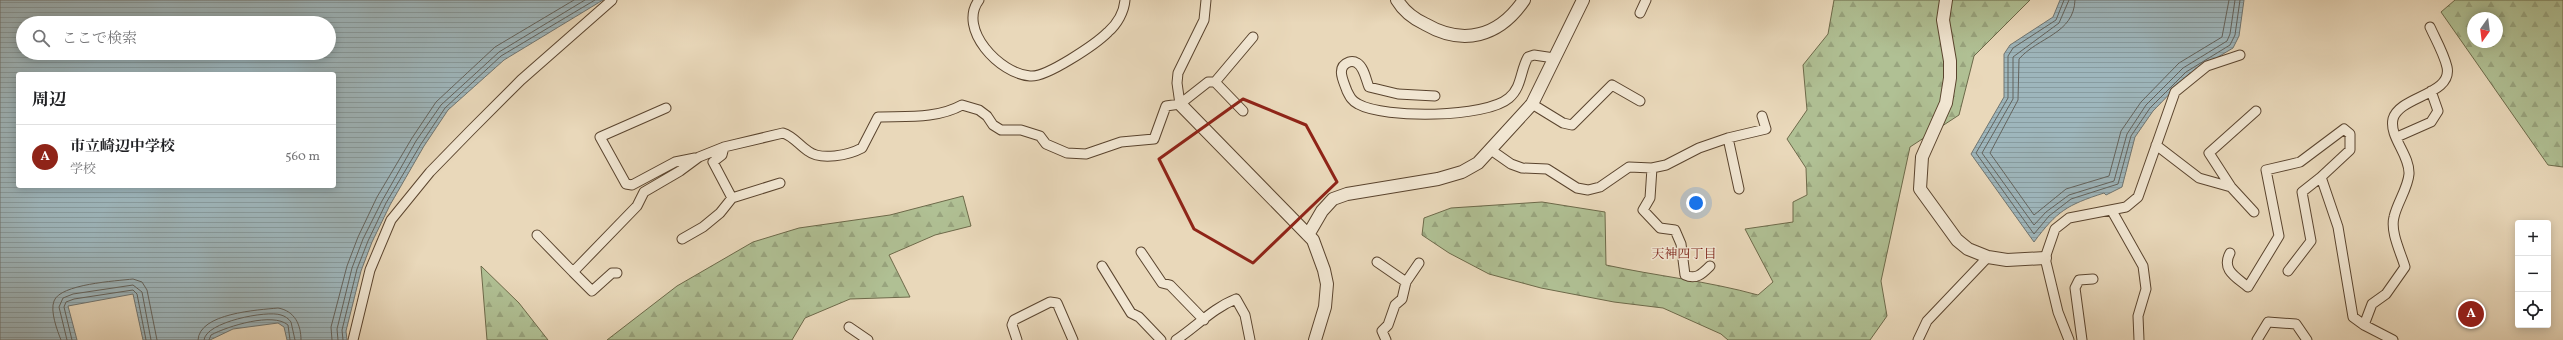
<!DOCTYPE html>
<html lang="ja">
<head>
<meta charset="utf-8">
<style>
  :root { --surface:#fff; --page:#f2f2f2; --text:#202124; --muted:#757577; --line:#e0e0e0; --accent:#8f2418 }
  body { margin:0; font-family:Vollkorn,"Noto Serif JP",serif; background:var(--page); color:var(--text) }
  .controls { position:absolute; right:12px; bottom:12px; display:grid; overflow:hidden; border-radius:4px; box-shadow:0 2px 10px #0003 }
  .controls button { width:36px; height:36px; display:grid; place-items:center; padding:0; border:0; border-bottom:1px solid var(--line); background:var(--surface); color:var(--text); font:20px sans-serif }
  .compass { position:absolute; left:2467px; top:12px; width:36px; height:36px; border-radius:50%; background:var(--surface); box-shadow:0 2px 10px #0003; rotate:194deg }
  .you { position:absolute; left:1696px; top:203px; width:14px; height:14px; margin:-10px; border:3px solid #fff; border-radius:50%; background:#1a73e8; box-shadow:0 0 0 6px #1a73e833 }
  .badge { display:grid; place-items:center; width:26px; height:26px; border-radius:50%; background:var(--accent); color:#fff; font-size:13px; font-weight:700 }
  .pin { position:absolute; translate:-50% -50%; border:2px solid #fff; box-shadow:0 1px 4px #0006 }
  .list { margin:0; padding:0; list-style:none }
  h2 { display:flex; justify-content:space-between; align-items:center; height:52px; margin:0; padding:0 16px; font-size:17px }
  h2 small { font-size:13px; font-weight:400; color:var(--muted) }
  .list li { display:grid; grid-template-columns:26px 1fr auto; gap:12px; align-items:center; box-sizing:border-box; height:64px; padding:0 16px; border-top:1px solid var(--line) }
  .list b { display:block; font-size:15px; white-space:nowrap }
  .list p { margin:0; font-size:13px; white-space:nowrap; color:var(--muted) }
  .list em { font-size:13px; font-style:normal; color:var(--muted) }
  .icon { flex:none; width:22px; height:22px; fill:none; stroke:currentColor; stroke-width:2; stroke-linecap:round; stroke-linejoin:round }
  .map { position:relative; flex:none; width:2563px; height:340px; overflow:hidden }
  .search { position:absolute; background:var(--surface); box-shadow:0 2px 10px #0003; left:16px; top:16px; width:320px; height:44px; display:flex; align-items:center; gap:10px; box-sizing:border-box; padding:0 14px; border-radius:22px; color:var(--muted); font-size:15px }
  .panel { position:absolute; background:var(--surface); box-shadow:0 2px 10px #0003; left:16px; top:72px; width:320px; height:116px; border-radius:4px }
  .map>svg:first-child { display:block }
</style>
</head>
<body>
<div class="map">
<svg width="2563" height="340" viewBox="0 0 2563 340">
  <defs>
    <pattern id="forest-firs" width="22" height="20" patternUnits="userSpaceOnUse"><rect width="22" height="20" fill="#b0c094"/><path d="M5 1l3.5 6h-7zM16 11l3.5 6h-7z" fill="#98a47e"/></pattern>
    <pattern id="water-rules" width="6" height="5" patternUnits="userSpaceOnUse"><rect width="6" height="5" fill="#9eb6bc"/><path d="M0 2.5h6" fill="none" stroke="#889ca0"/></pattern>
  </defs>
  <rect width="100%" height="100%" fill="#e9d8ba"/>
  <filter id="stains"><feTurbulence type="fractalNoise" baseFrequency=".005" numOctaves="4"/><feColorMatrix values="0 0 0 0 .2 0 0 0 0 .09 0 0 0 0 .02 0 0 0 .5 -.17"/></filter>
  <radialGradient id="worn" r=".72"><stop offset=".6" stop-color="#630" stop-opacity="0"/><stop offset="1" stop-color="#630" stop-opacity=".3"/></radialGradient>
  <path fill="url(#forest-firs)" stroke="#6d6a4a" fill-rule="evenodd" d="M 1834,0 L 2030,0 L 1974,56 L 1959,115 L 1910,147 L 1881,281 L 1887,316 L 1870,340 L 1728,340 L 1721,334 L 1663,308 L 1614,302 L 1541,288 L 1489,274 L 1449,253 L 1422,235 L 1424,218 L 1451,208 L 1542,202 L 1605,212 L 1606,265 C 1656,276 1708,281 1758,295 L 1773,282 L 1745,229 L 1793,222 L 1793,202 L 1807,195 L 1806,168 L 1787,139 L 1807,110 L 1803,65 L 1828,34 Z
    M 2455,0 L 2563,0 L 2563,167 L 2548,165 L 2441,12 ZM 2473,18 L 2497,18 L 2497,42 L 2473,42 Z
    M 963,196 L 971,226 L 935,235 L 889,255 L 910,297 L 850,299 L 805,318 L 792,340 L 607,340 L 677,286 L 753,242 L 799,228 L 890,215 Z
    M 481,266 L 519,303 L 548,340 L 487,340 Z"/>
  <path fill="url(#water-rules)" stroke="#707571" fill-rule="evenodd" d="M 0,0 L 603,0 L 504,60 L 448,110 L 424,146 L 390,205 L 372,242 L 361,271 L 346,331 L 347,340 L 287,340 L 284,327 L 278,323 L 233,329 L 210,340 L 143,340 L 133,294 L 68,306 L 77,340 L 0,340 ZM 23,23 L 329,23 L 329,53 L 23,53 ZM 18,74 L 334,74 L 334,186 L 18,186 Z
    M 2060,0 L 2244,0 L 2239,36 L 2233,48 L 2188,75 L 2153,111 L 2135,137 L 2122,187 L 2106,195 L 2104,193 C 2067,205 2057,211 2034,242 L 1971,154 L 2004,97 L 2004,54 L 2010,45 L 2053,17 Z"/>
  <g fill="none" stroke-linecap="round" stroke-linejoin="round">
    <path stroke="#64645e" stroke-width="1" d="M 2064,0 L 2056,20 L 2013,48 L 2008,56 L 2008,98 L 1976,153 L 2034,234 L 2049,216 L 2071,199 L 2118,184 L 2131,136 L 2150,108 L 2186,72 L 2230,45 L 2235,35 L 2240,0
      M 2069,0 L 2059,23 L 2013,57 L 2013,99 L 1982,153 L 2034,225 L 2046,212 L 2069,195 L 2114,181 L 2127,134 L 2146,105 L 2183,68 L 2227,41 L 2230,34 L 2235,0
      M 2075,0 C 2074,34 2038,37 2019,59 L 2018,100 L 1990,153 L 2034,215 L 2066,189 L 2109,176 L 2121,131 L 2141,102 L 2179,63 L 2222,37 L 2229,0
      M 61,340 C 57,330 50,311 54,301 C 60,284 116,281 133,279 L 142,282 L 147,290 L 157,340
      M 67,340 L 59,307 L 63,298 L 73,294 L 133,285 L 142,292 L 151,340
      M 72,340 L 64,307 L 66,302 L 74,299 L 133,290 L 137,294 L 146,340
      M 198,340 C 199,313 258,310 278,308 C 295,311 301,325 301,340
      M 204,340 C 205,322 267,310 281,315 C 285,316 289,319 291,322 L 295,340
      M 209,340 L 211,335 C 228,326 273,312 288,325 L 290,340
      M 332,340 L 331,327 L 347,266 L 358,237 L 377,197 L 412,138 L 436,102 L 495,47 L 574,0
      M 338,340 L 337,329 L 352,268 L 363,239 L 382,201 L 416,141 L 441,105 L 499,52 L 585,0
      M 343,340 L 342,330 L 357,269 L 368,241 L 386,203 L 421,144 L 445,108 L 501,56 L 595,0"/>
    <defs>
      <path id="minor" d="M 979,0 C 957,29 1000,74 1030,76 C 1046,78 1096,44 1108,32 C 1117,24 1124,12 1125,0
        M 1640,13 L 1646,0
        M 1215,82 L 1243,111
        M 1435,96 L 1398,94 L 1369,87 C 1366,80 1364,67 1357,63 C 1354,61 1352,61 1349,62 C 1335,67 1344,82 1347,91 C 1350,97 1352,101 1358,104 C 1385,119 1486,118 1509,98 C 1522,87 1520,71 1528,57 L 1534,55 L 1554,58
        M 1180,104 L 1177,83 L 1178,73 L 1204,20 L 1206,0
        M 1532,104 L 1563,123 L 1572,125 L 1612,85 L 1640,101
        M 666,108 L 600,137 L 626,184 L 632,185 L 675,162 L 695,158
        M 2397,137 L 2431,122 L 2438,111 L 2431,91
        M 1728,138 L 1739,189
        M 2156,145 L 2199,178 L 2231,187 L 2254,212
        M 724,147 L 722,155 L 713,162 L 732,198
        M 1491,150 L 1511,164 L 1522,168 L 1547,169 L 1577,188 L 1588,190 L 1600,187 L 1629,167 L 1652,168 L 1666,165 L 1699,148 L 1728,138 L 1766,129 L 1762,116
        M 1652,168 L 1650,198 L 1643,210 L 1660,228 L 1675,230 L 1681,244 L 1685,275 C 1696,280 1702,274 1710,266
        M 2231,187 L 2209,153 L 2256,111
        M 2112,211 L 2143,266 L 2146,289 L 2138,316 L 2139,340
        M 537,235 L 573,272
        M 682,239 L 703,227 L 720,213 L 732,198 L 780,183
        M 1141,252 L 1162,283 L 1170,285 L 1204,320
        M 2230,253 C 2221,270 2236,277 2248,287 L 2279,236 L 2266,170 L 2300,162 L 2344,129 L 2350,134 L 2350,150 L 2321,177 L 2338,227 L 2353,317 L 2364,325
        M 1377,262 L 1406,282
        M 1102,266 L 1131,313 L 1139,317 L 1161,340
        M 2288,271 L 2311,241 L 2302,192 L 2321,177
        M 617,273 L 612,273 L 592,291 L 573,272 L 637,206 L 644,192 L 680,171 L 699,157 L 724,147 L 783,133 C 793,136 799,145 808,151 C 821,161 849,155 862,148 L 878,117 C 906,116 937,119 962,105 L 979,110 L 987,116 L 993,125 L 1001,130 L 1021,130 L 1040,136 L 1046,144 L 1067,153 L 1086,154 L 1121,142 L 1154,139 L 1166,106 L 1180,104 L 1208,82 L 1215,82 L 1253,37
        M 849,327 L 868,340
        M 353,340 L 370,270 L 391,220 L 430,172 L 470,131 L 521,80 L 612,0
        M 1017,340 L 1012,325 L 1014,320 L 1050,302 L 1057,303 L 1073,340
        M 1176,340 C 1197,326 1213,308 1236,299 L 1245,315 L 1250,340
        M 1386,340 L 1382,331 L 1388,325 L 1395,305 L 1402,299 L 1406,282 L 1419,263
        M 1918,340 L 1927,321 L 1988,257
        M 2069,340 L 2058,312 L 2045,258 L 2055,229 L 2069,218 L 2126,207 L 2138,197 L 2175,92 L 2207,66 L 2240,55
        M 2082,340 L 2075,288 L 2079,280 L 2093,279
        M 2257,340 L 2268,322 L 2296,324 L 2307,340
        M 2393,340 L 2364,325 L 2372,304 L 2386,294 L 2405,267 C 2401,253 2390,232 2394,217 C 2397,203 2408,188 2409,174 C 2410,155 2389,137 2393,119 C 2399,96 2453,95 2447,67 C 2444,54 2436,40 2430,27"/>
      <path id="tertiary" d="M 1397,0 C 1403,10 1414,19 1425,24 C 1463,46 1499,37 1524,0
        M 1946,0 L 1943,20 L 1950,61 L 1950,78 L 1946,103 L 1922,157 L 1920,189 L 1957,240 L 1968,249 L 1988,257 L 2007,260 L 2045,258
        M 1180,104 L 1313,240 L 1324,270 L 1327,284 L 1325,307 L 1315,340
        M 1308,235 L 1322,211 L 1333,199 L 1347,194 L 1438,179 L 1462,172 L 1478,163 L 1532,104 L 1583,0"/>
    </defs>
    <use href="#minor" stroke="#5a442e" stroke-width="11"/>
    <use href="#tertiary" stroke="#5a442e" stroke-width="14"/>
    <use href="#minor" stroke="#f1e6d2" stroke-width="9"/>
    <use href="#tertiary" stroke="#f1e6d2" stroke-width="12"/>
  </g>
  <path fill="none" stroke="#8f2418" stroke-width="3" stroke-linejoin="round" d="M 1243,99 L 1306,125 L 1337,182 L 1253,263 L 1194,229 L 1159,159 Z"/>
  <g text-anchor="middle" stroke-width="3" stroke-linejoin="round" paint-order="stroke">
    <g font-size="13" fill="#7a1f14" stroke="#f1e6d2">
      <text x="1684" y="258">天神四丁目</text>
    </g>
  </g>
  <rect width="100%" height="100%" filter="url(#stains)"/>
  <rect width="100%" height="100%" fill="url(#worn)"/>
</svg>
<div class="controls">
<button>+</button>
<button>−</button>
<button><svg class="icon" aria-label="locate" viewBox="0 0 24 24"><circle cx="12" cy="12" r="6"/><path d="M12 2v4M12 18v4M2 12h4M18 12h4"/></svg></button>
</div>
<svg class="compass" viewBox="-18 -18 36 36"><path d="M0-13l5 13h-10z" fill="#e53935"/><path d="M0 13l5-13h-10z" fill="#757577"/></svg>
<div class="you"></div>
<div class="pin badge" style="left:2471px;top:314px">A</div>
<div class="search"><svg class="icon" aria-label="search" viewBox="0 0 24 24"><circle cx="10" cy="10" r="6"/><path d="M15 15l6 6"/></svg>ここで検索</div>
<section class="panel">
<h2>周辺<small></small></h2>
<ul class="list">
<li><span class="badge">A</span><div><b>市立崎辺中学校</b><p>学校</p></div><em>560 m</em></li>
</ul>
</section>
</div>
</body>
</html>
